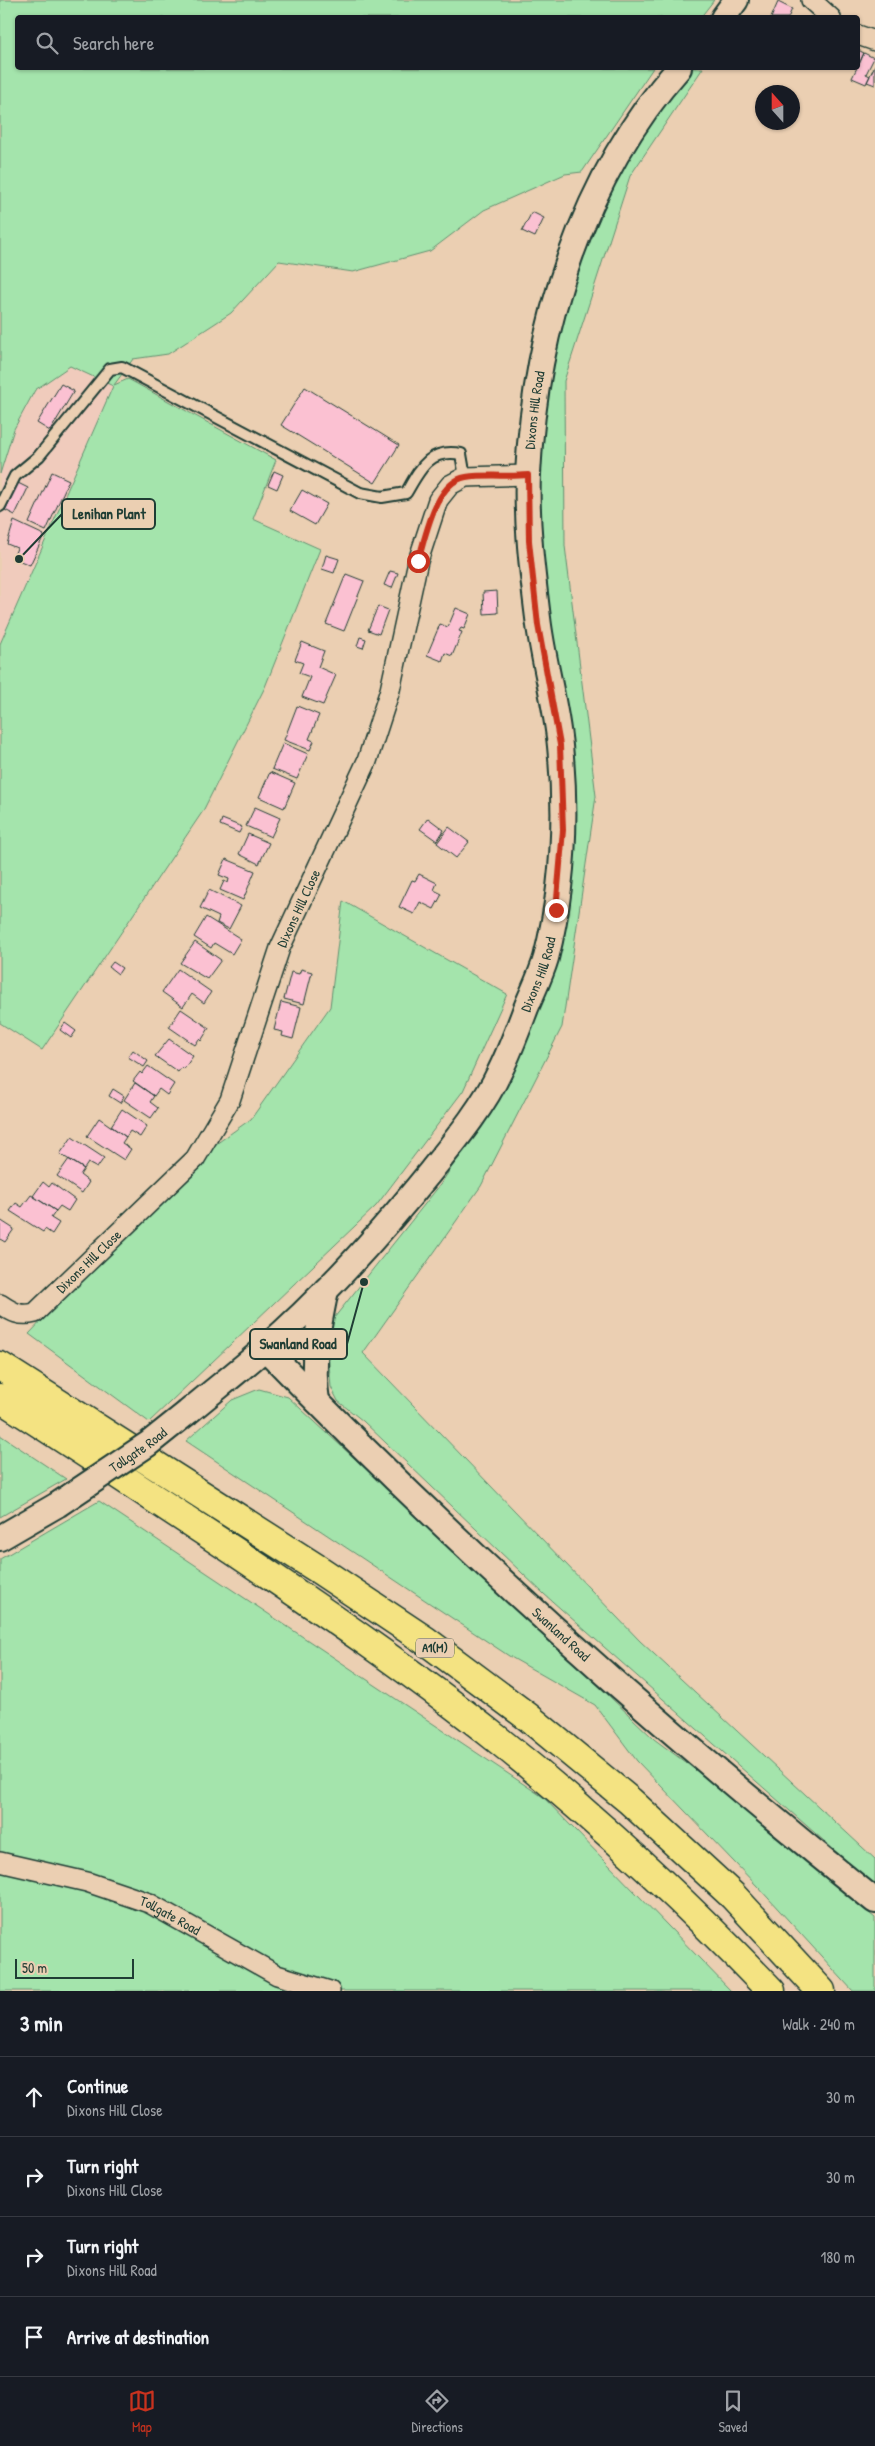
<!DOCTYPE html>
<html lang="en">
<head>
<meta charset="utf-8">
<style>
  :root { --surface:#171b24; --page:#20242c; --text:#f1f3f6; --muted:#9ea1a6; --line:#363941; --accent:#c8321e }
  body { margin:0; font-family:"Patrick Hand",sans-serif; background:var(--page); color:var(--text) }
  .compass { position:absolute; left:755px; top:85px; width:45px; height:45px; border-radius:50%; background:var(--surface); box-shadow:0 1px 4px #0004; rotate:339deg }
  .scale { position:absolute; left:15px; bottom:12px; width:119px; box-sizing:border-box; padding-left:5px; border:2px solid #1f3d34; border-top:0; font-size:14px; line-height:18px; white-space:nowrap; color:#1f3d34; -webkit-text-stroke:4px #ebcfb2; paint-order:stroke }
  .stop { position:absolute; width:15px; height:15px; margin:-11px; border:4px solid #c8321e; border-radius:50%; background:#fff }
  .stop.end { background:#c8321e; border-color:#fff; box-shadow:0 1px 5px #0008 }
  .list { margin:0; padding:0; list-style:none }
  h2 { display:flex; justify-content:space-between; align-items:center; height:65px; margin:0; padding:0 20px; font-size:21px }
  h2 small { font-size:16px; font-weight:400; color:var(--muted) }
  .list li { display:grid; grid-template-columns:32px 1fr auto; gap:15px; align-items:center; box-sizing:border-box; height:80px; padding:0 20px; border-top:1px solid var(--line) }
  .list b { display:block; font-size:19px; white-space:nowrap }
  .list p { margin:0; font-size:16px; white-space:nowrap; color:var(--muted) }
  .list em { font-size:16px; font-style:normal; color:var(--muted) }
  .icon { flex:none; width:28px; height:28px; fill:none; stroke:currentColor; stroke-width:2; stroke-linecap:round; stroke-linejoin:round }
  .map { position:relative; flex:none; width:875px; height:1991px; overflow:hidden }
  .search { position:absolute; background:var(--surface); box-shadow:0 1px 4px #0004; left:15px; right:15px; top:15px; height:55px; display:flex; align-items:center; gap:12px; box-sizing:border-box; padding:0 18px; border-radius:5px; color:var(--muted); font-size:19px }
  .sheet { height:385px; background:var(--surface) }
  nav { display:flex; justify-content:space-around; align-items:center; box-sizing:border-box; height:70px; border-top:1px solid var(--line); background:var(--surface); font-size:14px; color:var(--muted) }
  nav a { display:grid; justify-items:center; gap:2px }
  nav .on { color:var(--accent) }
  .map>svg:first-child { display:block }
</style>
</head>
<body>
<div class="map">
<svg width="875" height="1991" viewBox="0 0 875 1991">
  <rect width="100%" height="100%" fill="#ebcfb2"/>
  <filter id="ink" filterUnits="userSpaceOnUse"><feTurbulence type="fractalNoise" baseFrequency=".02" numOctaves="2"/><feDisplacementMap in="SourceGraphic" scale="10" xChannelSelector="R" yChannelSelector="G"/><feConvolveMatrix kernelMatrix="1 2 1 2 8 2 1 2 1" color-interpolation-filters="sRGB"/></filter>
  <g filter="url(#ink)">
    <path fill="#f0cbbc" d="M 70,366 L 113,386 L 0,644 L 0,474 L 14,429 L 35,390 Z"/>
    <path fill="#a4e4ac" stroke="#629070" d="M 0,0 L 714,0 L 700,18 L 18,18 L 18,68 L 653,68 L 582,172 L 565,174 L 484,210 L 430,251 L 353,272 L 279,261 L 231,313 L 168,354 L 133,359 L 114,385 L 128,379 L 276,460 L 253,519 L 320,549 L 265,687 L 203,811 L 42,1050 L 0,1023 L 0,644 L 113,386 L 70,366 L 35,390 L 14,429 L 0,474 Z
      M 688,68 L 703,68 L 630,176 L 564,381 L 565,546 L 596,796 L 562,1027 L 481,1186 L 363,1353 L 640,1641 L 875,1859 L 875,1886 L 544,1594 L 363,1421 L 338,1401 L 331,1387 L 327,1341 L 334,1318 L 440,1185 L 506,1084 L 559,936 L 550,644 L 536,483 L 540,406 L 579,245 L 611,178 Z
      M 343,901 L 507,994 L 463,1091 L 376,1206 L 149,1422 L 29,1334 L 195,1159 L 251,1119 L 330,1007 Z
      M 259,1389 L 288,1397 L 538,1628 L 654,1739 L 709,1780 L 875,1918 L 875,1991 L 853,1991 L 758,1887 L 637,1761 L 595,1705 L 509,1656 L 186,1441 L 232,1400 Z
      M 0,1435 L 66,1479 L 0,1517 Z
      M 99,1501 L 543,1797 L 731,1991 L 0,1991 L 0,1559 Z"/>
    <path fill="#fbc1d2" stroke="#1f3d34" d="M 778,2 L 792,9 L 788,18 L 771,18 Z
      M 858,50 L 864,53 L 858,67 Z
      M 864,53 L 874,58 L 866,74 L 870,76 L 866,84 L 852,78 Z
      M 875,65 L 875,85 L 867,82 Z
      M 532,212 L 544,218 L 535,237 L 522,231 Z
      M 61,384 L 74,391 L 50,431 L 37,423 Z
      M 305,387 L 399,445 L 375,483 L 281,425 Z
      M 274,471 L 283,475 L 277,489 L 268,485 Z
      M 52,472 L 69,480 L 46,531 L 29,523 Z
      M 18,483 L 28,488 L 15,515 L 5,510 Z
      M 302,490 L 327,504 L 315,525 L 290,511 Z
      M 14,521 L 44,535 L 30,565 L 13,558 L 17,548 L 7,544 Z
      M 326,555 L 339,559 L 334,573 L 322,569 Z
      M 390,571 L 398,573 L 392,588 L 384,585 Z
      M 346,574 L 364,581 L 344,631 L 326,624 Z
      M 497,591 L 498,613 L 484,614 L 483,592 Z
      M 378,606 L 388,610 L 379,634 L 368,630 Z
      M 456,608 L 470,614 L 464,629 L 461,628 L 459,631 L 462,632 L 452,656 L 445,653 L 442,661 L 427,655 L 440,624 L 448,627 Z
      M 360,637 L 366,639 L 363,648 L 357,646 Z
      M 302,642 L 324,651 L 318,667 L 336,675 L 323,705 L 302,697 L 310,677 L 299,673 L 303,663 L 295,660 Z
      M 297,706 L 319,715 L 309,739 L 314,741 L 310,750 L 284,740 Z
      M 283,743 L 308,754 L 297,779 L 272,769 Z
      M 270,772 L 295,783 L 284,808 L 259,797 Z
      M 255,807 L 280,818 L 271,837 L 246,826 Z
      M 428,818 L 444,830 L 437,841 L 420,829 Z
      M 222,819 L 242,827 L 239,833 L 220,825 Z
      M 449,827 L 469,842 L 456,858 L 437,843 Z
      M 248,834 L 269,843 L 259,864 L 239,854 Z
      M 226,859 L 255,871 L 243,900 L 220,890 L 224,881 L 228,883 L 229,879 L 219,875 Z
      M 419,874 L 437,883 L 434,890 L 442,894 L 434,909 L 420,902 L 414,914 L 399,907 L 412,880 L 415,881 Z
      M 209,890 L 241,906 L 229,929 L 217,923 L 219,917 L 200,908 Z
      M 206,917 L 241,939 L 232,954 L 214,943 L 211,948 L 194,937 Z
      M 195,942 L 221,960 L 207,979 L 180,963 Z
      M 113,962 L 122,968 L 118,974 L 109,967 Z
      M 178,969 L 211,992 L 204,1003 L 192,994 L 183,1007 L 162,992 Z
      M 301,969 L 312,972 L 304,1004 L 284,999 L 291,972 L 299,974 Z
      M 281,1002 L 301,1007 L 293,1039 L 282,1036 L 283,1032 L 274,1030 Z
      M 181,1009 L 209,1028 L 201,1041 L 199,1039 L 195,1045 L 169,1027 Z
      M 65,1023 L 76,1031 L 71,1038 L 60,1030 Z
      M 169,1039 L 193,1056 L 184,1069 L 182,1067 L 178,1072 L 155,1056 Z
      M 133,1050 L 148,1061 L 144,1067 L 128,1057 Z
      M 148,1066 L 174,1084 L 167,1095 L 159,1089 L 154,1096 L 133,1081 L 140,1072 L 142,1074 Z
      M 135,1083 L 154,1096 L 150,1102 L 158,1108 L 151,1118 L 124,1100 Z
      M 113,1089 L 124,1096 L 120,1103 L 109,1096 Z
      M 122,1109 L 147,1126 L 140,1137 L 130,1131 L 126,1137 L 111,1126 Z
      M 99,1118 L 126,1137 L 122,1143 L 131,1149 L 124,1160 L 87,1136 Z
      M 72,1137 L 104,1158 L 97,1168 L 88,1163 L 84,1169 L 60,1154 Z
      M 69,1159 L 84,1169 L 80,1175 L 89,1182 L 82,1193 L 57,1176 Z
      M 43,1182 L 49,1187 L 52,1183 L 75,1200 L 68,1211 L 60,1206 L 56,1211 L 33,1196 Z
      M 31,1195 L 56,1211 L 51,1218 L 59,1223 L 52,1234 L 45,1229 L 43,1232 L 10,1211 L 16,1203 L 22,1207 Z
      M 0,1220 L 14,1229 L 5,1242 L 0,1239 Z"/>
    <g fill="none" stroke-linecap="round" stroke-linejoin="round">
      <defs>
        <path id="service" d="M 0,506 L 15,476 L 39,456 L 110,369 L 122,367 L 360,493 L 382,497 L 406,493 C 420,469 429,448 461,454 L 465,477"/>
        <g id="minor">
          <path d="M 811,0 L 831,18"/>
          <path d="M 858,35 L 875,41"/>
          <path id="s1" d="M 0,1304 C 12,1312 20,1317 35,1313 L 195,1159 L 230,1100 L 280,948 L 367,761 L 390,690 L 418,561 L 438,500 L 450,485 L 465,477 L 528,475"/>
          <path id="s2" d="M 0,1862 L 87,1882 L 149,1903 L 277,1975 L 330,1991"/>
        </g>
        <g id="tertiary">
          <path d="M 723,18 L 736,0"/>
          <path id="s3" d="M 265,1348 C 455,1546 661,1729 875,1901"/>
          <path d="M 317,1401 C 311,1362 318,1328 326,1290"/>
          <path id="s4" d="M 188,1412 C 213,1391 239,1371 264,1349 C 325,1296 380,1234 431,1171 C 455,1141 484,1106 500,1071 C 510,1051 518,1029 526,1008 C 533,991 541,975 546,958 C 563,890 567,816 560,746 C 556,703 543,661 538,618 C 532,570 526,522 528,474 C 535,329 582,177 679,68"/>
          <path d="M 0,1538 L 57,1505"/>
        </g>
        <path id="motorway" d="M 0,1366 L 318,1569 L 426,1641 L 528,1717 L 630,1801 L 733,1896 L 821,1991
          M 0,1398 C 79,1448 156,1500 234,1551 C 323,1611 413,1672 497,1739 C 594,1817 685,1901 771,1991"/>
      </defs>
      <use href="#service" stroke="#1f3d34" stroke-width="14"/>
      <use href="#minor" stroke="#1f3d34" stroke-width="22"/>
      <use href="#tertiary" stroke="#1f3d34" stroke-width="28"/>
      <use href="#motorway" stroke="#1f3d34" stroke-width="31"/>
      <use href="#service" stroke="#ebcfb2" stroke-width="10"/>
      <use href="#minor" stroke="#ebcfb2" stroke-width="19"/>
      <use href="#tertiary" stroke="#ebcfb2" stroke-width="24"/>
      <use href="#motorway" stroke="#f4e382" stroke-width="28"/>
      <defs>
        <g id="tertiary-bridge">
          <path id="s5" d="M 57,1505 L 148,1444 L 188,1412"/>
        </g>
      </defs>
      <use href="#tertiary-bridge" stroke="#1f3d34" stroke-width="28" stroke-linecap="butt"/>
      <use href="#tertiary-bridge" stroke="#ebcfb2" stroke-width="24"/>
    </g>
  </g>
  <g fill="none" stroke-linecap="round" stroke-linejoin="round" filter="url(#ink)">
    <path stroke="#c8321e" stroke-width="6" d="M 418,561 C 426,536 435,482 466,477 C 486,474 508,477 528,475 L 529,541 L 538,625 L 560,745 L 563,830 L 556,910"/>
  </g>
  <g text-anchor="middle" stroke-width="4" stroke-linejoin="round" paint-order="stroke">
    <rect fill="#ebcfb2" stroke="#5c695a" stroke-width="1" x="416" y="1638.5" width="38" height="19" rx="4"/>
    <g font-size="12" font-weight="bold" fill="#1f3d34">
      <text x="435" y="1652">A1(M)</text>
    </g>
    <g font-size="14" fill="#1f3d34" stroke="#ebcfb2">
      <text dy="5" stroke="none"><textPath href="#s4" startOffset="1139">Dixons Hill Road</textPath></text>
      <text dy="5" stroke="none"><textPath href="#s1" startOffset="532">Dixons Hill Close</textPath></text>
      <text dy="5" stroke="none"><textPath href="#s4" startOffset="569">Dixons Hill Road</textPath></text>
      <text dy="5" stroke="none"><textPath href="#s1" startOffset="112">Dixons Hill Close</textPath></text>
      <text dy="5" stroke="none"><textPath href="#s5" startOffset="98">Tollgate Road</textPath></text>
      <text dy="5" stroke="none"><textPath href="#s3" startOffset="412">Swanland Road</textPath></text>
      <text dy="5" stroke="none"><textPath href="#s2" startOffset="179">Tollgate Road</textPath></text>
    </g>
  </g>
  <path fill="none" stroke="#1f3d34" stroke-width="2" d="M19 559L62 514M364 1282L347 1344"/>
  <g fill="#1f3d34" stroke="#ebcfb2" stroke-width="2">
    <circle cx="19" cy="559" r="5"/>
    <circle cx="364" cy="1282" r="5"/>
  </g>
  <g fill="#ebcfb2" stroke="#1f3d34" stroke-width="2">
    <rect x="62" y="499" width="93" height="30" rx="5"/>
    <rect x="250" y="1329" width="97" height="30" rx="5"/>
  </g>
  <g font-size="15" text-anchor="middle" font-weight="bold" fill="#1f3d34">
    <text x="109" y="519">Lenihan Plant</text>
    <text x="298" y="1349">Swanland Road</text>
  </g>
</svg>
<svg class="compass" viewBox="-18 -18 36 36"><path d="M0-13l5 13h-10z" fill="#e53935"/><path d="M0 13l5-13h-10z" fill="#9ea1a6"/></svg>
<div class="scale">50 m</div>
<div class="stop" style="left:418px;top:561px"></div>
<div class="stop end" style="left:556px;top:910px"></div>
<div class="search"><svg class="icon" aria-label="search" viewBox="0 0 24 24"><circle cx="10" cy="10" r="6"/><path d="M15 15l6 6"/></svg>Search here</div>
</div>
<section class="sheet">
<h2>3 min<small>Walk · 240 m</small></h2>
<ul class="list">
<li><svg class="icon" aria-label="ahead" viewBox="0 0 24 24"><path d="M12 20V5M6 11l6-6 6 6"/></svg><div><b>Continue</b><p>Dixons Hill Close</p></div><em>30 m</em></li>
<li><svg class="icon" aria-label="right" viewBox="0 0 24 24"><path d="M7 20v-9h11M14 6l5 5-5 5"/></svg><div><b>Turn right</b><p>Dixons Hill Close</p></div><em>30 m</em></li>
<li><svg class="icon" aria-label="right" viewBox="0 0 24 24"><path d="M7 20v-9h11M14 6l5 5-5 5"/></svg><div><b>Turn right</b><p>Dixons Hill Road</p></div><em>180 m</em></li>
<li><svg class="icon" aria-label="arrive" viewBox="0 0 24 24"><path d="M6 21V4h12l-3 4 3 4H6"/></svg><div><b>Arrive at destination</b></div></li>
</ul>
</section>
<nav>
<a class="on"><svg class="icon" aria-label="map" viewBox="0 0 24 24"><path d="M3 6l6-2 6 2 6-2v14l-6 2-6-2-6 2zM9 4v14M15 6v14"/></svg>Map</a>
<a><svg class="icon" aria-label="directions" viewBox="0 0 24 24"><path d="M12 3l9 9-9 9-9-9zM9 14v-3h6M13 9l2 2-2 2"/></svg>Directions</a>
<a><svg class="icon" aria-label="saved" viewBox="0 0 24 24"><path d="M7 4h10v16l-5-4-5 4z"/></svg>Saved</a>
</nav>
</body>
</html>
